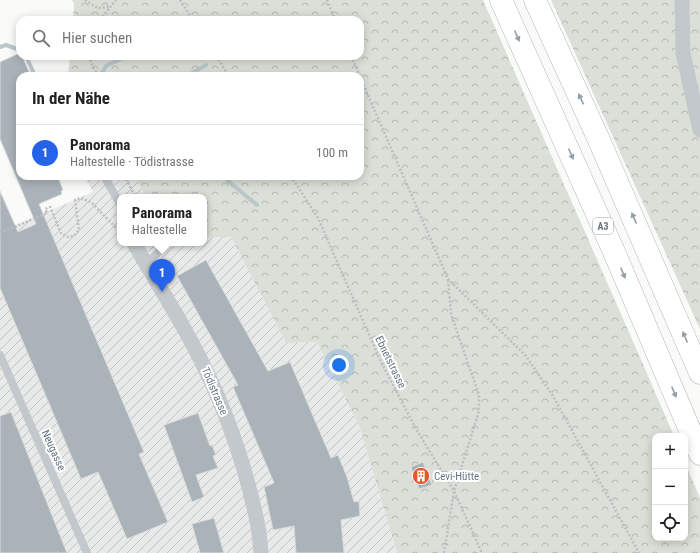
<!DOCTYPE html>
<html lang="de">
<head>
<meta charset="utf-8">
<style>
  :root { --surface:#fff; --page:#f6f6f6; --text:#222; --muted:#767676; --line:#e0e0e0; --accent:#2563eb }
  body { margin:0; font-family:"Roboto Condensed",sans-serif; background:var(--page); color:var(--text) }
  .controls { position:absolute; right:12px; bottom:12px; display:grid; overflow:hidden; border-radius:8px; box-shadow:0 2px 10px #0003 }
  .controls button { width:36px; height:36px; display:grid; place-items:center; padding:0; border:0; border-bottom:1px solid var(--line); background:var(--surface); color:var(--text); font:20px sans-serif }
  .you { position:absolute; left:339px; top:365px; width:14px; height:14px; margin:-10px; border:3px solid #fff; border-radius:50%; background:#1a73e8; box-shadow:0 0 0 6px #1a73e833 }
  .badge { display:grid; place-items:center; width:26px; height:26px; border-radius:50%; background:var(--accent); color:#fff; font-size:13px; font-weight:700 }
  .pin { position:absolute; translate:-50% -33px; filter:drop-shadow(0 1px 2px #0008) }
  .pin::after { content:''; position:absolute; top:21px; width:14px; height:12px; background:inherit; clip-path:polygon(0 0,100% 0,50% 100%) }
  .popup { position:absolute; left:117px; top:194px; width:90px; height:52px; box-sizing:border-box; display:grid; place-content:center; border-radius:8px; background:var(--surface); filter:drop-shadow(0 1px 3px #0005); font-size:13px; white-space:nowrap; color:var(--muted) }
  .popup b { font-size:15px; color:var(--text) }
  .popup::after { content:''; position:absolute; left:50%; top:100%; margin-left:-8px; border:8px solid transparent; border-top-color:var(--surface) }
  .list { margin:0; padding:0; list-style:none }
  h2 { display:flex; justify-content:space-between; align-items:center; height:52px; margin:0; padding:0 16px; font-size:17px }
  h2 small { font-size:13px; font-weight:400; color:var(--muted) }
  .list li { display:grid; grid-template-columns:26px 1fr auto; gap:12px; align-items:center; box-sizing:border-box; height:56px; padding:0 16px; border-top:1px solid var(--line) }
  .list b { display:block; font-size:15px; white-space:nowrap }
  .list p { margin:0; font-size:13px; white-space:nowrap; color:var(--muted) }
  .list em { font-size:13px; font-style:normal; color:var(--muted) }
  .icon { flex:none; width:22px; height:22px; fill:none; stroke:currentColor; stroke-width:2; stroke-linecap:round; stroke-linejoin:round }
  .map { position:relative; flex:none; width:700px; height:553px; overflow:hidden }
  .search { position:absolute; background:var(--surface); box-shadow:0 2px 10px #0003; left:16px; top:16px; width:348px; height:44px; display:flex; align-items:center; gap:10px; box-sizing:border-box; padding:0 14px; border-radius:12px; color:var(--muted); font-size:15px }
  .panel { position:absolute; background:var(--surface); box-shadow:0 2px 10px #0003; left:16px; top:72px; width:348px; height:108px; border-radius:12px }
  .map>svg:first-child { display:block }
</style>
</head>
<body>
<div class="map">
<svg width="700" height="553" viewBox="0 0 700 553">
  <defs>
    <pattern id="industrial-furrows" width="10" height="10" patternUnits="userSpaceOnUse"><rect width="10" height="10" fill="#e8e9e9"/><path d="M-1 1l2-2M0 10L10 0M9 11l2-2" fill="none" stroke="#c0c1c2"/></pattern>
    <pattern id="forest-crowns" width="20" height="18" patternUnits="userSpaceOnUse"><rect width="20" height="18" fill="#dadfd7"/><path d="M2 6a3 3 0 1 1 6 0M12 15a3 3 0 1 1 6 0" fill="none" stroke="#b4b9b4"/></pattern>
  </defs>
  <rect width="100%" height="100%" fill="#fafaf8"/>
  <path fill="url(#industrial-furrows)" d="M 84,176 L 134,176 L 147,197 L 120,197 L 120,243 L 204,243 L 204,237 L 231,237 L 286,343 L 317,342 L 360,428 L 397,553 L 0,553 L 0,232 L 93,192 Z"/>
  <path fill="url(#forest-crowns)" d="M 72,0 L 483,0 L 642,362 L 674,436 L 655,436 L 655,538 L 685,538 L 685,463 L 700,498 L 700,553 L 397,553 L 360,428 L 317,342 L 286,343 L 231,237 L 204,237 L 204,197 L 147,197 L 134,176 L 360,176 L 360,76 L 68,76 L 70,56 L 360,56 L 360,20 L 73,20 L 74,3 Z
    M 551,0 L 700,0 L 700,329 Z"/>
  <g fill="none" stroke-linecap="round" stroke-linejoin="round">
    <path stroke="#bbc7cb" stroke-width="4" d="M 0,47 L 6,45 L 20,50
      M 26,56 L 35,76
      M 100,76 L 106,66 L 127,56
      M 187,76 L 206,65
      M 222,176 L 257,205"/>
  </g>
  <path fill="#aab3b9" stroke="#dcdcda" d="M 20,53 L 20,56 L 22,56 L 31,76 L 20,76 L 20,176 L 52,176 L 53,179 L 58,177 L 63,190 L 61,191 L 62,194 L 39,204 L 144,452 L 139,454 L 168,522 L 127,539 L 98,472 L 81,479 L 0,288 L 0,191 L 18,232 L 36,224 L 0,139 L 0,62 Z
    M 206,260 L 268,371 L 290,362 L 331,458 L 338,455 L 347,477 L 354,502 L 359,501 L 360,516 L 341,520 L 344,553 L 296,553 L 294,526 L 273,530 L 264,487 L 274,483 L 233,387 L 238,385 L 177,276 Z
    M 11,412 L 67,553 L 0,553 L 0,416 Z
    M 198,413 L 210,446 L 212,445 L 216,455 L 213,456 L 218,468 L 196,475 L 204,497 L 192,502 L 164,425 Z
    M 423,462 L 432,485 L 419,489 L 411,467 Z
    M 214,518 L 224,553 L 200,553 L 192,524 Z"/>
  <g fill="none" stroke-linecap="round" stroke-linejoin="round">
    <defs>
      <path id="motorway" d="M 501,0 L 615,254 L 700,454
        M 535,0 L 599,140 L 700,373"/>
    </defs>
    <use href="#motorway" stroke="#b4b9bd" stroke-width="23"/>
    <path stroke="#bbbfc2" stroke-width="2.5" stroke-dasharray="2 2" stroke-linecap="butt" d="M 85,0 L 98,8 L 110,7
      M 180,0 L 193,20
      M 327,0 L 335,20
      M 100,20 L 116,0
      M 89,56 L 92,65 L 98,76
      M 216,56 L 229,76
      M 351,56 L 360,76
      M 360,77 L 448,279 L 526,356 L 553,396 L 639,553
      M 124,176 L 136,197
      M 291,176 L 318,218 L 381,362 L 416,429 L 454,491 L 482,553
      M 0,233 L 47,213 L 45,209 L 50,207 L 61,233 L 68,237 L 74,236 L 79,230 L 75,200 L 81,198 L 91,202 L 118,230 L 120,229
      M 444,553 L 454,491 L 479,411 L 479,395 L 451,314 L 448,279"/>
    <path stroke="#c3c8cc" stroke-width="8" d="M 104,176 L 120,204
      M 145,263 C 153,257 161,253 162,243
      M 0,355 L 87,553"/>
    <path stroke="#c3c8cc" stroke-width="15" d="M 682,0 L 683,53 L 700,130
      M 134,243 C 153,277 174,309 192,343 C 221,397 243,456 256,517 C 259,528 260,541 261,553"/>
    <use href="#motorway" stroke="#fff" stroke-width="22"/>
  </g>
  <defs><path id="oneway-solid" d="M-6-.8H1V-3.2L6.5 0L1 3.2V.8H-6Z"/></defs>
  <g fill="#939fa8">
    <use href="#oneway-solid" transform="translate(517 36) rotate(66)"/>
    <use href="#oneway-solid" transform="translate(581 99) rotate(-115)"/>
    <use href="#oneway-solid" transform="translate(571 154) rotate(66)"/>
    <use href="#oneway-solid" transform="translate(634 218) rotate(-114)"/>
    <use href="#oneway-solid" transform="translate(623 273) rotate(67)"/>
    <use href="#oneway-solid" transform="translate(685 337) rotate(-113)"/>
    <use href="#oneway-solid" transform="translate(674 392) rotate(67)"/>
  </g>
  <defs>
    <symbol id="building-disc" viewBox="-11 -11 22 22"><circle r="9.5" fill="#e4572e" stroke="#fff"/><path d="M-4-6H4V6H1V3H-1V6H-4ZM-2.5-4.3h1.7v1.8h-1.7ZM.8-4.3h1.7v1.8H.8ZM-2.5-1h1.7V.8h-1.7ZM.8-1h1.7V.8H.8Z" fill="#fff"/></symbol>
  </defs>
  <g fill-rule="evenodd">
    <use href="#building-disc" x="411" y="466" width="20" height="20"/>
  </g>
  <g text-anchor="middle" stroke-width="4" stroke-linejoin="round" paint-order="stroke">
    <rect fill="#fff" stroke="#939fa8" stroke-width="1" x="593" y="218" width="20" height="16" rx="3"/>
    <g font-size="10" font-weight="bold" fill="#657683">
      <text x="603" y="230">A3</text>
    </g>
    <g font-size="11" fill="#657683" stroke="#fff">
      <text transform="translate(391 362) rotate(64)" y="4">Ebnetstrasse</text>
      <text transform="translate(215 391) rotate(67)" y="4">Tödistrasse</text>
      <text transform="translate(54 450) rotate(66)" y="4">Neugasse</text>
    </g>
    <g font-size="11" fill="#657683" stroke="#fff" text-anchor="start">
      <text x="434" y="480">Cevi-Hütte</text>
    </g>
  </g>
</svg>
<div class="controls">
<button>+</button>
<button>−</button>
<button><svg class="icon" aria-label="locate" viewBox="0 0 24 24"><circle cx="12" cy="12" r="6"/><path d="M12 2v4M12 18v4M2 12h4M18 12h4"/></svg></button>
</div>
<div class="you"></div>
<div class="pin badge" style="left:162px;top:292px">1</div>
<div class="popup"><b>Panorama</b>Haltestelle</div>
<div class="search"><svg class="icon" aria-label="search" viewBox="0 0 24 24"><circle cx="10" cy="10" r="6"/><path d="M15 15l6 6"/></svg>Hier suchen</div>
<section class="panel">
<h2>In der Nähe<small></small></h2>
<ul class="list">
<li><span class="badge">1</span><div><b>Panorama</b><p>Haltestelle · Tödistrasse</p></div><em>100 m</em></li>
</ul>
</section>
</div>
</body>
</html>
